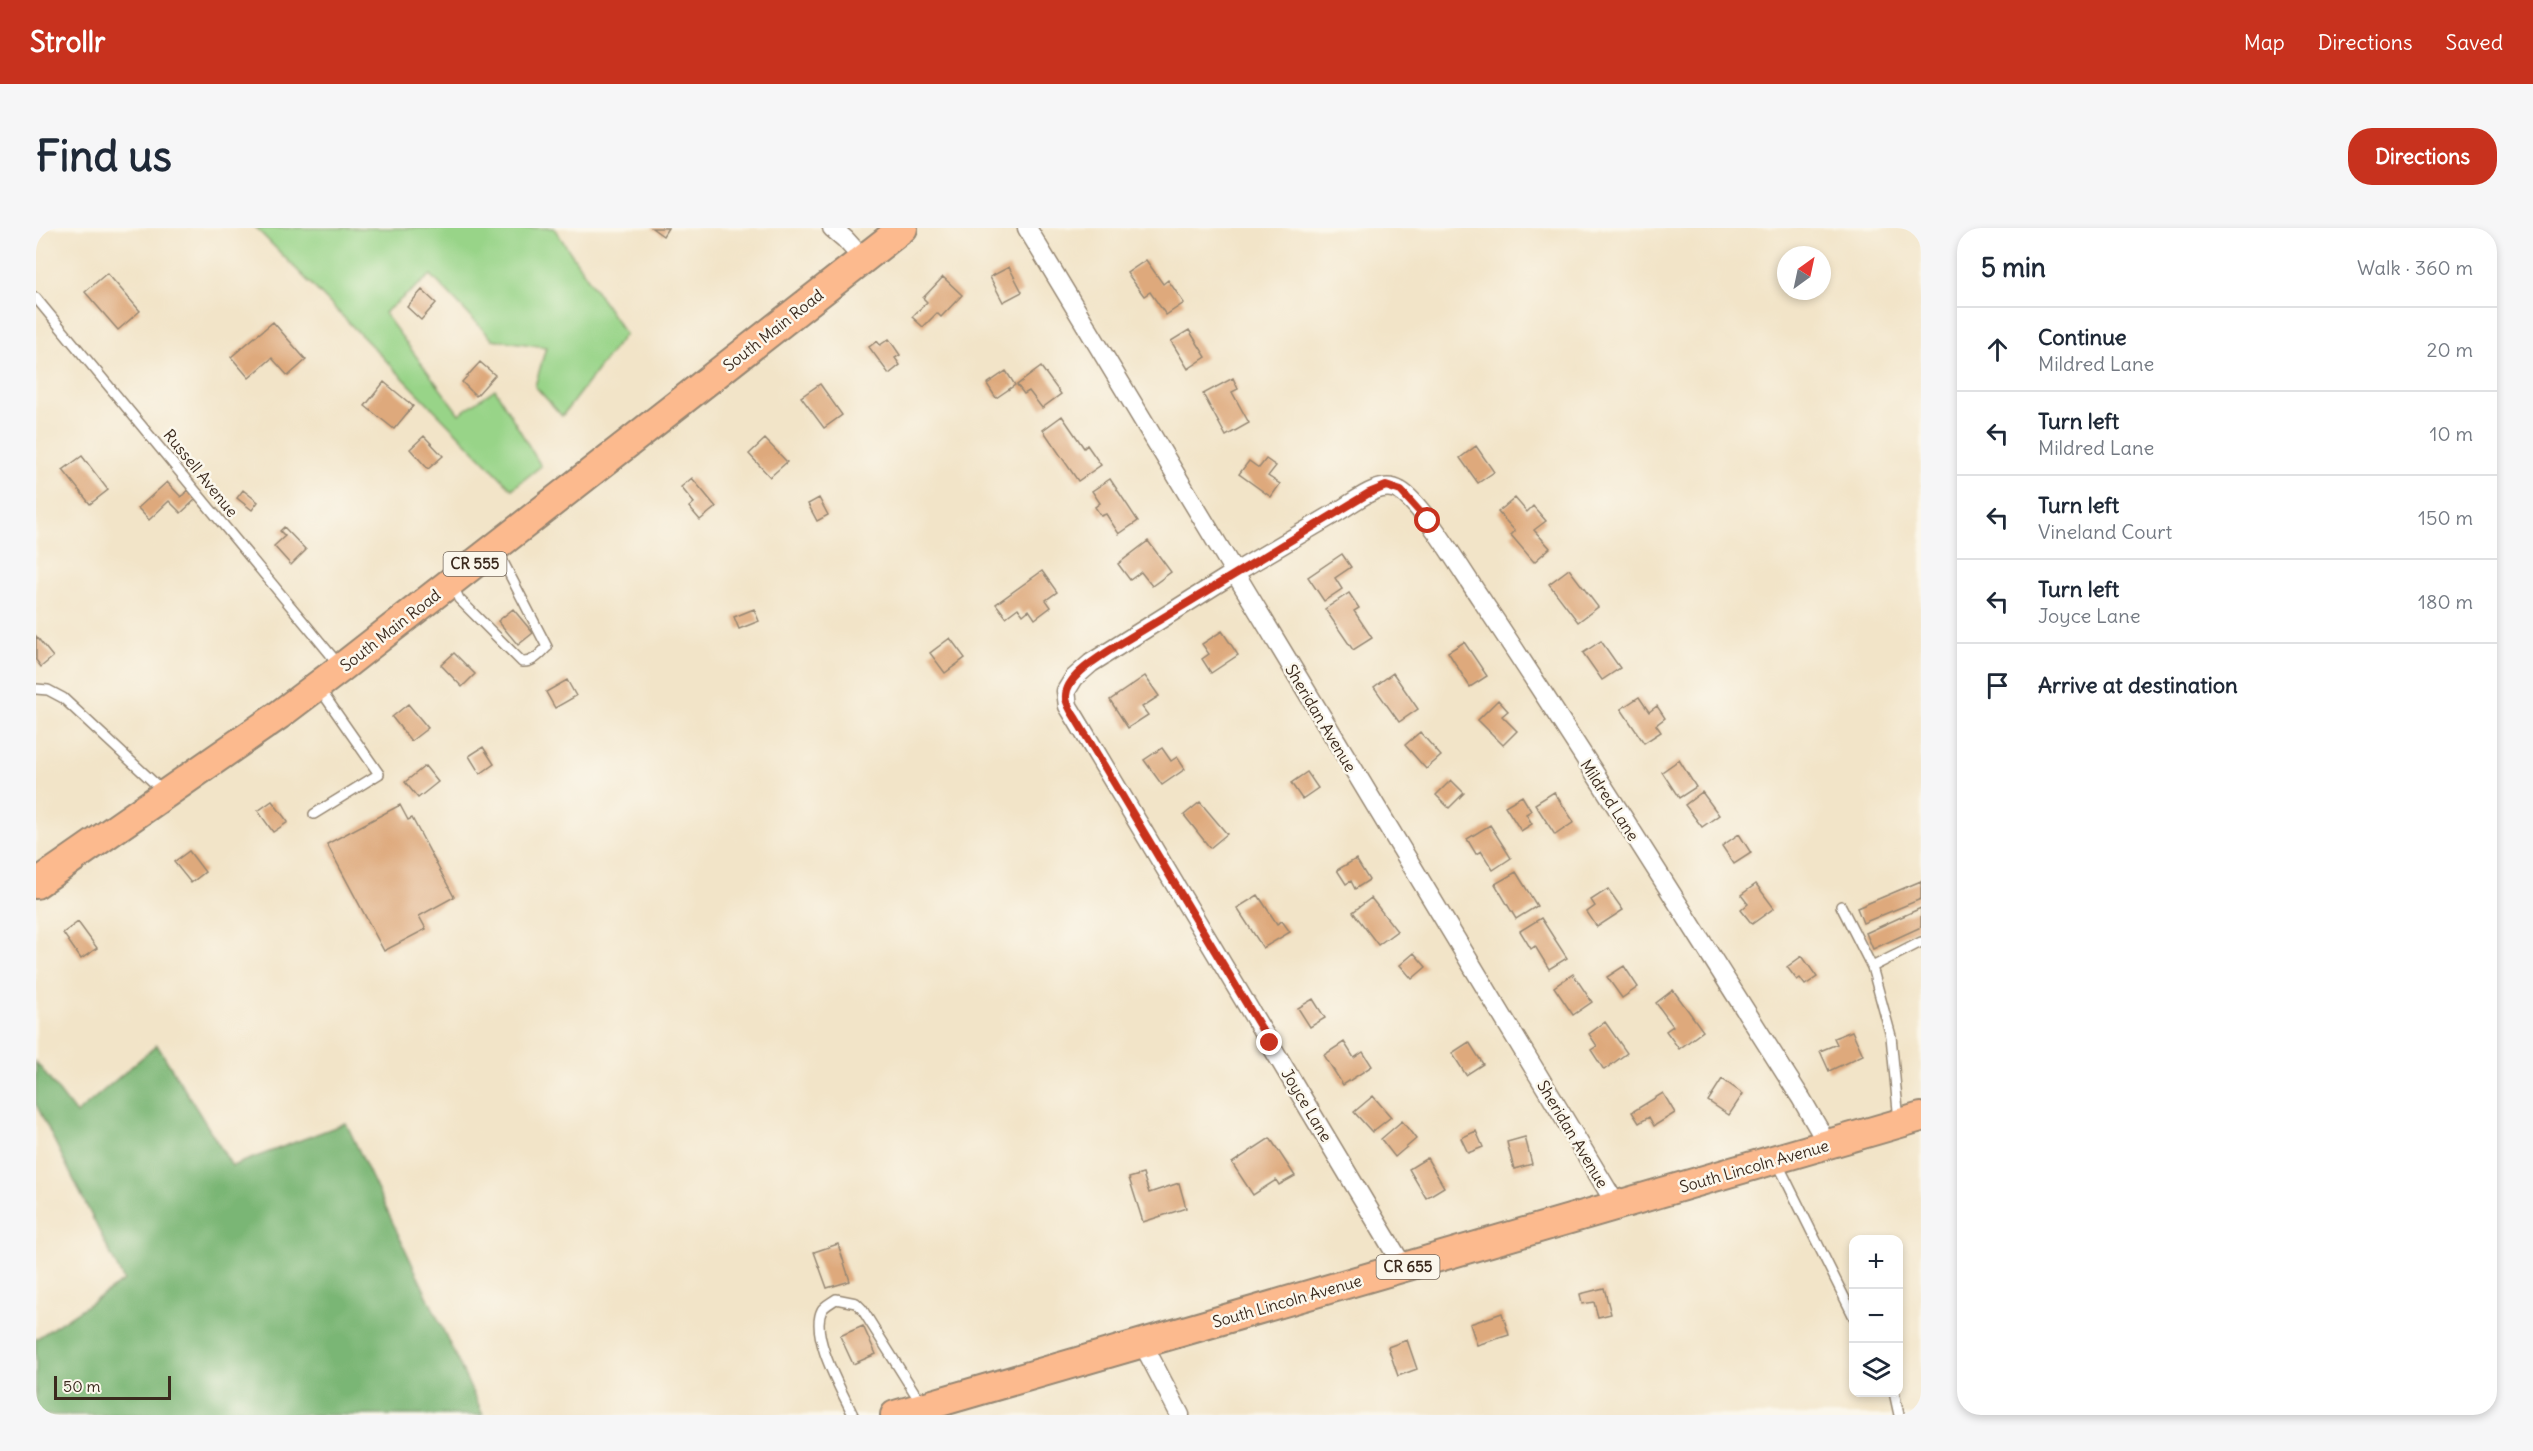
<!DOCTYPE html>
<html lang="en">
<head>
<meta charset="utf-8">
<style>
  :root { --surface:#fff; --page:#f6f6f7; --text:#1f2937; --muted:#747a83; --line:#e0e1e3; --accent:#c8321e }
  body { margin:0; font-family:Delius,sans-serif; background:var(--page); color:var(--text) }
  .controls { position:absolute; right:18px; bottom:18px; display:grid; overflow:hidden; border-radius:12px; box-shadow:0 3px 9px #0003 }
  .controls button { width:54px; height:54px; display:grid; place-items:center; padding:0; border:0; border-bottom:2px solid var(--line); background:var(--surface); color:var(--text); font:30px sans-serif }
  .compass { position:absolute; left:1741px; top:18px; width:54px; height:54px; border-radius:50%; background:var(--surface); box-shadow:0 3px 9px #0003; rotate:33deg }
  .scale { position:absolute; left:18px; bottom:15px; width:117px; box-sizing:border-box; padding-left:6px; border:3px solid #3b2a1e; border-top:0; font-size:16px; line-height:21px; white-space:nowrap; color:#3b2a1e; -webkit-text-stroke:4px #fbf7ec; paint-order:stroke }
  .stop { position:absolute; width:18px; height:18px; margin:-14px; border:4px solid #c8321e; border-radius:50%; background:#fff }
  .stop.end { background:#c8321e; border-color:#fff; box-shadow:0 2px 6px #0008 }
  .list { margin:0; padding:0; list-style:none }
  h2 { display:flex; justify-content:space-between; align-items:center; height:78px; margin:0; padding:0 24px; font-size:26px }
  h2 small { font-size:20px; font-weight:400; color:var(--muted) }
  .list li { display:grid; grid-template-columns:39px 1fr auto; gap:18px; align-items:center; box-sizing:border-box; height:84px; padding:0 24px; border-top:2px solid var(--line) }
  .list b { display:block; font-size:22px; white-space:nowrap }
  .list p { margin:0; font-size:20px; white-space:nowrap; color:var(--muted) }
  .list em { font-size:20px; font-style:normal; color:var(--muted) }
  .icon { flex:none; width:33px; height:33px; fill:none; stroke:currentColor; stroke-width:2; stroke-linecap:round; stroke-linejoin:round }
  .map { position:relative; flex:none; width:1885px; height:1187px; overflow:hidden; border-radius:24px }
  header { display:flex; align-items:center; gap:36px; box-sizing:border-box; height:84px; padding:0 30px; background:var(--accent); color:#fff }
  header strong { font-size:28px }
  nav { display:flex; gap:33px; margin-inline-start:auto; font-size:21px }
  .intro { display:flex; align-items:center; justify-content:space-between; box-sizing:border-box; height:144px; padding:0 36px }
  h1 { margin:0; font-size:42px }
  .button { padding:15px 27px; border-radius:24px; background:var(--accent); color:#fff; font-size:21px; font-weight:700 }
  main { display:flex; gap:36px; padding:0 36px }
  aside { flex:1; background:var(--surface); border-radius:24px; box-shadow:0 3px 9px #0003 }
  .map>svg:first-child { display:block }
</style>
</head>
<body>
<header>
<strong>Strollr</strong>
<nav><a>Map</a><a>Directions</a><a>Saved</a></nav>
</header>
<div class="intro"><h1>Find us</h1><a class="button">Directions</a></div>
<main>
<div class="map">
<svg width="1885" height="1187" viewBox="0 0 1885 1187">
  <rect width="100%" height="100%" fill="#fbf7ec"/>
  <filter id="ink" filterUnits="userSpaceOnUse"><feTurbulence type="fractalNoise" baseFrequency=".0167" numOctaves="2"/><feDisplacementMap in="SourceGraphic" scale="12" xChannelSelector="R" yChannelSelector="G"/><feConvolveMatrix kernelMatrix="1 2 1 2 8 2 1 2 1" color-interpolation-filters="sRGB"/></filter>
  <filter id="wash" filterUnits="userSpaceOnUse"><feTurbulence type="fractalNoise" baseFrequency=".008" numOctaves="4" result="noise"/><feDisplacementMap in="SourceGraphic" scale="24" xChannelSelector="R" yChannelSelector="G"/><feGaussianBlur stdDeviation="1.35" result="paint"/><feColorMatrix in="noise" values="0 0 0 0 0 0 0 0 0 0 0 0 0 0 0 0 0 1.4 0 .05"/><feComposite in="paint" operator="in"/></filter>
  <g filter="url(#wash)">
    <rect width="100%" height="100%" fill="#f2e4c8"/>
    <path fill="#98d488" stroke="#6a7f53" stroke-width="1.5" d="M 220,0 L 518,0 L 589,106 L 526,188 L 499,158 L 510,119 L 456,111 L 395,47 L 348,85 L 423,186 L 459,161 L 505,238 L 476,261 Z"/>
    <path fill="#7ab674" stroke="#5a7049" stroke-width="1.5" d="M 121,817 L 196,938 L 310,895 L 447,1187 L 0,1187 L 0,1111 L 88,1053 L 0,876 L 0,834 L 40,886 Z"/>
    <g id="blocks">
      <path fill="#dea97b" d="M 616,0 L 632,0 L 627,8 Z
        M 1110,32 L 1127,56 L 1132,52 L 1148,75 L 1130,87 L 1114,64 L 1108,68 L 1091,45 Z
        M 973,39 L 986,64 L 967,74 L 954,49 Z
        M 71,45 L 104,83 L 82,102 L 49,64 Z
        M 907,49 L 926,67 L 905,89 L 901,85 L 887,99 L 876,89 L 891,74 L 887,70 Z
        M 386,62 L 400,75 L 385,92 L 371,79 Z
        M 237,94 L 270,132 L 252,148 L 236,130 L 213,150 L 195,129 Z
        M 1153,102 L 1170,129 L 1152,141 L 1135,113 Z
        M 853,111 L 864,127 L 859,130 L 864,137 L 853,146 L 833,119 L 841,113 L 844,117 Z
        M 444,134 L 459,147 L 440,168 L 426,154 Z
        M 1005,139 L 1025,166 L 1006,180 L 993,163 L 988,166 L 981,157 Z
        M 970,143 L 979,157 L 960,170 L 951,156 Z
        M 1197,150 L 1202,161 L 1196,164 L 1213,195 L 1190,208 L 1167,166 Z
        M 348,154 L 377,178 L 358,201 L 329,178 Z
        M 784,156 L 806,187 L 788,200 L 765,169 Z
        M 1026,188 L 1048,220 L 1051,217 L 1065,237 L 1042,253 L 1007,202 Z
        M 388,208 L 407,228 L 392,241 L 374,221 Z
        M 729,211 L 751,234 L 734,249 L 713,226 Z
        M 1440,218 L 1458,244 L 1442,255 L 1424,230 Z
        M 46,228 L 72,262 L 54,276 L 27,242 Z
        M 1230,231 L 1240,238 L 1232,248 L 1244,256 L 1235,269 L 1203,246 L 1213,233 L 1223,240 Z
        M 656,250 L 680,279 L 664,292 L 653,279 L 658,275 L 645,259 Z
        M 1074,251 L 1102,293 L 1083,306 L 1070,286 L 1065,288 L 1059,279 L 1064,275 L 1056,263 Z
        M 131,254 L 145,269 L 152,262 L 160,271 L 145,285 L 133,273 L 113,292 L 102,280 Z
        M 207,262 L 222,274 L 216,282 L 201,270 Z
        M 783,270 L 792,287 L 781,293 L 772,276 Z
        M 1479,270 L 1491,284 L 1497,278 L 1510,293 L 1498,302 L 1514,320 L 1498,334 L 1475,307 L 1479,303 L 1462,284 Z
        M 248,299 L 270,322 L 255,337 L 238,318 L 249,308 L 244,303 Z
        M 1112,313 L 1135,344 L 1116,358 L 1105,344 L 1094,352 L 1082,336 Z
        M 1306,326 L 1315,339 L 1299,350 L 1306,361 L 1288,373 L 1272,349 Z
        M 1533,341 L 1562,379 L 1542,394 L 1513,356 Z
        M 1006,343 L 1021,364 L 1010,372 L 1015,379 L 999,391 L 993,382 L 987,387 L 982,380 L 970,389 L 960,376 Z
        M 1313,365 L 1323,380 L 1318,383 L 1336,410 L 1317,422 L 1289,381 Z
        M 477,381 L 497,405 L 482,417 L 462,393 Z
        M 718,381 L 723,393 L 703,401 L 698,389 Z
        M 1186,403 L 1202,427 L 1175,445 L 1166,431 L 1173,426 L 1166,416 Z
        M 0,408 L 17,429 L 5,439 L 0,432 Z
        M 914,410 L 929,430 L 909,445 L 894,425 Z
        M 1565,413 L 1584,440 L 1566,452 L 1547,425 Z
        M 1428,414 L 1451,448 L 1434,459 L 1412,424 Z
        M 418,425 L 439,446 L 426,459 L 405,437 Z
        M 1357,445 L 1382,481 L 1363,494 L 1338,459 Z
        M 1109,448 L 1123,468 L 1106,479 L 1112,487 L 1092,500 L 1074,472 Z
        M 531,452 L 540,468 L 519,480 L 510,464 Z
        M 1603,469 L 1613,484 L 1621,478 L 1629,490 L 1620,497 L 1625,504 L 1608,515 L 1585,481 Z
        M 1462,472 L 1472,483 L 1466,488 L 1481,503 L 1467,517 L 1442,492 Z
        M 372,476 L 392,500 L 375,513 L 356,489 Z
        M 1384,504 L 1405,528 L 1390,541 L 1369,517 Z
        M 447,519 L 458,536 L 444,546 L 433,528 Z
        M 1126,520 L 1135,533 L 1141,529 L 1149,541 L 1126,557 L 1108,532 Z
        M 1643,532 L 1660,559 L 1643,570 L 1626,544 Z
        M 389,538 L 402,554 L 382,570 L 369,554 Z
        M 1271,544 L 1282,560 L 1266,571 L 1255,555 Z
        M 1415,552 L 1428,565 L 1413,580 L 1400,567 Z
        M 1518,564 L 1538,594 L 1519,607 L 1499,576 Z
        M 1666,564 L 1683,587 L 1666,599 L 1649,577 Z
        M 1486,568 L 1495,583 L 1490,586 L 1496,596 L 1485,603 L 1469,578 Z
        M 236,573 L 252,594 L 237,604 L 222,583 Z
        M 1164,574 L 1191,606 L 1174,620 L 1148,587 Z
        M 364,577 L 372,592 L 376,590 L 418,669 L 383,688 L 390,701 L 348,723 L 291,616 Z
        M 1454,597 L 1475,630 L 1457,642 L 1445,623 L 1440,626 L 1431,611 Z
        M 1703,606 L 1715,625 L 1698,636 L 1686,618 Z
        M 153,623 L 169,644 L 155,655 L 138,634 Z
        M 1320,631 L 1333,652 L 1319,661 L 1315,653 L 1310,656 L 1301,642 Z
        M 1480,644 L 1501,678 L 1480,691 L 1459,656 Z
        M 1885,653 L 1885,671 L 1827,695 L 1821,680 Z
        M 1720,656 L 1738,680 L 1716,696 L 1705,682 L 1712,676 L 1705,667 Z
        M 1572,661 L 1587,682 L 1561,699 L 1551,684 L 1559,678 L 1555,672 Z
        M 1222,667 L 1241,696 L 1246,693 L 1254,704 L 1227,720 L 1201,680 Z
        M 1335,670 L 1361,703 L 1342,717 L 1317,684 Z
        M 1885,680 L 1885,699 L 1837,721 L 1830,705 Z
        M 1505,690 L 1531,730 L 1513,741 L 1499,718 L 1495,721 L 1484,703 Z
        M 42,694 L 61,720 L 45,731 L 27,705 Z
        M 1378,725 L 1390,739 L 1376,751 L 1364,737 Z
        M 1766,728 L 1781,749 L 1769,757 L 1764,750 L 1761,752 L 1751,739 Z
        M 1588,738 L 1602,759 L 1586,770 L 1571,749 Z
        M 1537,746 L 1556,774 L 1537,787 L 1518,759 Z
        M 1637,762 L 1667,803 L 1643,821 L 1630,803 L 1637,798 L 1620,775 Z
        M 1277,771 L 1289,790 L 1274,799 L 1262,780 Z
        M 1569,794 L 1591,825 L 1568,842 L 1555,822 L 1561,818 L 1553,806 Z
        M 1816,803 L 1827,827 L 1793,843 L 1784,823 L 1801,816 L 1798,810 Z
        M 1308,814 L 1318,830 L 1327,824 L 1336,838 L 1307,857 L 1288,827 Z
        M 1433,814 L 1447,836 L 1430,847 L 1416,825 Z
        M 1686,851 L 1707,866 L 1693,887 L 1672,873 Z
        M 1627,865 L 1639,885 L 1618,898 L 1613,889 L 1603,895 L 1596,884 Z
        M 1337,868 L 1355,889 L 1336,904 L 1318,884 Z
        M 1366,893 L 1380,911 L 1359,929 L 1345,911 Z
        M 1440,903 L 1447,919 L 1432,925 L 1425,910 Z
        M 1489,909 L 1496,936 L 1478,941 L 1471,914 Z
        M 1234,910 L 1259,948 L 1243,957 L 1240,952 L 1217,967 L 1196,935 Z
        M 1391,930 L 1408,959 L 1390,970 L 1373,941 Z
        M 1107,946 L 1113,965 L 1143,955 L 1150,980 L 1107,994 L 1093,950 Z
        M 802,1016 L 814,1053 L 791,1060 L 778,1024 Z
        M 1568,1060 L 1575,1086 L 1562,1089 L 1558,1074 L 1546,1076 L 1544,1066 Z
        M 1466,1085 L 1473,1107 L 1441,1117 L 1434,1096 Z
        M 827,1098 L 840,1126 L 817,1136 L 804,1108 Z
        M 1371,1112 L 1381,1141 L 1362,1148 L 1352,1119 Z"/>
    </g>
  </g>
  <g filter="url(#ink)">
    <use href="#blocks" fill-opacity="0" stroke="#968773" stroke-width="1.5"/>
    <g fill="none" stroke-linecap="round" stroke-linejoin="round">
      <defs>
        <path id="lane" d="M 0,70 L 304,438
          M 417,358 L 423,371 L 486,434 C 497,435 504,426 511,419 L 461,322
          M 0,461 L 12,462 L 27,470 L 128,564
          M 278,586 L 343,546 L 283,460
          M 1805,678 L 1836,739 L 1855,808 L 1863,893
          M 1836,739 L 1885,714
          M 1741,934 L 1818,1089
          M 1858,1164 L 1863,1187
          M 817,1187 C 806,1163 773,1107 786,1082 C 788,1078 796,1074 800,1071 L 820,1075 L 826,1081 L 885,1175"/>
        <path id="street" d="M 796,0 L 809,11 L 828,32
          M 991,0 L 1581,978
          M 1368,1040 L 1040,491 L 1032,478 L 1030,463 L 1038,450 L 1055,435 L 1198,345 L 1303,283 C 1320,273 1345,251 1364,263 C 1386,275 1429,348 1445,371 C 1555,535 1659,704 1765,870 L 1792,917
          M 1106,1114 L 1144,1187"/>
        <path id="primary" d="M 0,656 L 243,487 L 305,440 L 867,0
          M 859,1187 L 1885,889"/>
      </defs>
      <use href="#lane" stroke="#968773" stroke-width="12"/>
      <use href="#street" stroke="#968773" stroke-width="21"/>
      <use href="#primary" stroke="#968773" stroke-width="32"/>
      <use href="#lane" stroke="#fff" stroke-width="9"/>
      <use href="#street" stroke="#fff" stroke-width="18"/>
      <use href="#primary" stroke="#fcba8e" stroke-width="28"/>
    </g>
  </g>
  <g fill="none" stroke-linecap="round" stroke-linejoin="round" filter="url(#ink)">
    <path stroke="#c8321e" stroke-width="8" d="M 1234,815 L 1040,491 C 1036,485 1031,477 1030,470 C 1028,448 1066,428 1082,417 L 1333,265 L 1350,258 L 1365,263 L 1392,293"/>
  </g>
  <g text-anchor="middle" stroke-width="5" stroke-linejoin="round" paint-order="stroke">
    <g fill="#fbf7ec" stroke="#75685c" stroke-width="1.5">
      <rect x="407.5" y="324" width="63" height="24" rx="4.5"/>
      <rect x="1340.5" y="1027" width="63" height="24" rx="4.5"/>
    </g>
    <g font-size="15" font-weight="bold" fill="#3b2a1e">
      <text x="439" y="341">CR 555</text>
      <text x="1372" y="1044">CR 655</text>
    </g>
    <g font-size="16" fill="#3b2a1e" stroke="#fbf7ec">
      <text transform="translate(737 102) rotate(-38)" y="6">South Main Road</text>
      <text transform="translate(165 245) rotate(51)" y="6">Russell Avenue</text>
      <text transform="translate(354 402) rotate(-38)" y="6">South Main Road</text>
      <text transform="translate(1285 490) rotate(59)" y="6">Sheridan Avenue</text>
      <text transform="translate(1574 572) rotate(57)" y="6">Mildred Lane</text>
      <text transform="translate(1271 877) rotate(59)" y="6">Joyce Lane</text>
      <text transform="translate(1537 906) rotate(59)" y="6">Sheridan Avenue</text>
      <text transform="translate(1718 938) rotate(-16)" y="6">South Lincoln Avenue</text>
      <text transform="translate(1251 1073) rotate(-16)" y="6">South Lincoln Avenue</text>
    </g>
  </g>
</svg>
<div class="controls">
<button>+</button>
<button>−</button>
<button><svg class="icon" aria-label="layers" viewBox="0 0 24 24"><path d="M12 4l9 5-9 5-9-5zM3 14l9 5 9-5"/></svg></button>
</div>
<svg class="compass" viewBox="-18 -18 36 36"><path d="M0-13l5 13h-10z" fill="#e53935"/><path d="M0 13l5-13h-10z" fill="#747a83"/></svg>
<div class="scale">50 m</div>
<div class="stop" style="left:1392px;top:293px"></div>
<div class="stop end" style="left:1234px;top:815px"></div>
</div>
<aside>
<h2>5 min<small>Walk · 360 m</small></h2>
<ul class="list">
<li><svg class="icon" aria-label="ahead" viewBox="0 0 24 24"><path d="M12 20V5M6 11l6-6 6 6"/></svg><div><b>Continue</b><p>Mildred Lane</p></div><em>20 m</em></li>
<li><svg class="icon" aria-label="left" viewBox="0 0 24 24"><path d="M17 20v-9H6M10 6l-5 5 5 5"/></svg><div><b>Turn left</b><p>Mildred Lane</p></div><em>10 m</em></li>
<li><svg class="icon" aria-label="left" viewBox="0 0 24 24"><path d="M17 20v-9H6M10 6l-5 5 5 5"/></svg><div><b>Turn left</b><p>Vineland Court</p></div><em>150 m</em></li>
<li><svg class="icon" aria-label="left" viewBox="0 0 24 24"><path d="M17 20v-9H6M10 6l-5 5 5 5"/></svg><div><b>Turn left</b><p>Joyce Lane</p></div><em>180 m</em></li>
<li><svg class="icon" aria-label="arrive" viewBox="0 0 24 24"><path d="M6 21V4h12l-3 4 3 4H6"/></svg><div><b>Arrive at destination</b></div></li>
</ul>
</aside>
</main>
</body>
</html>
